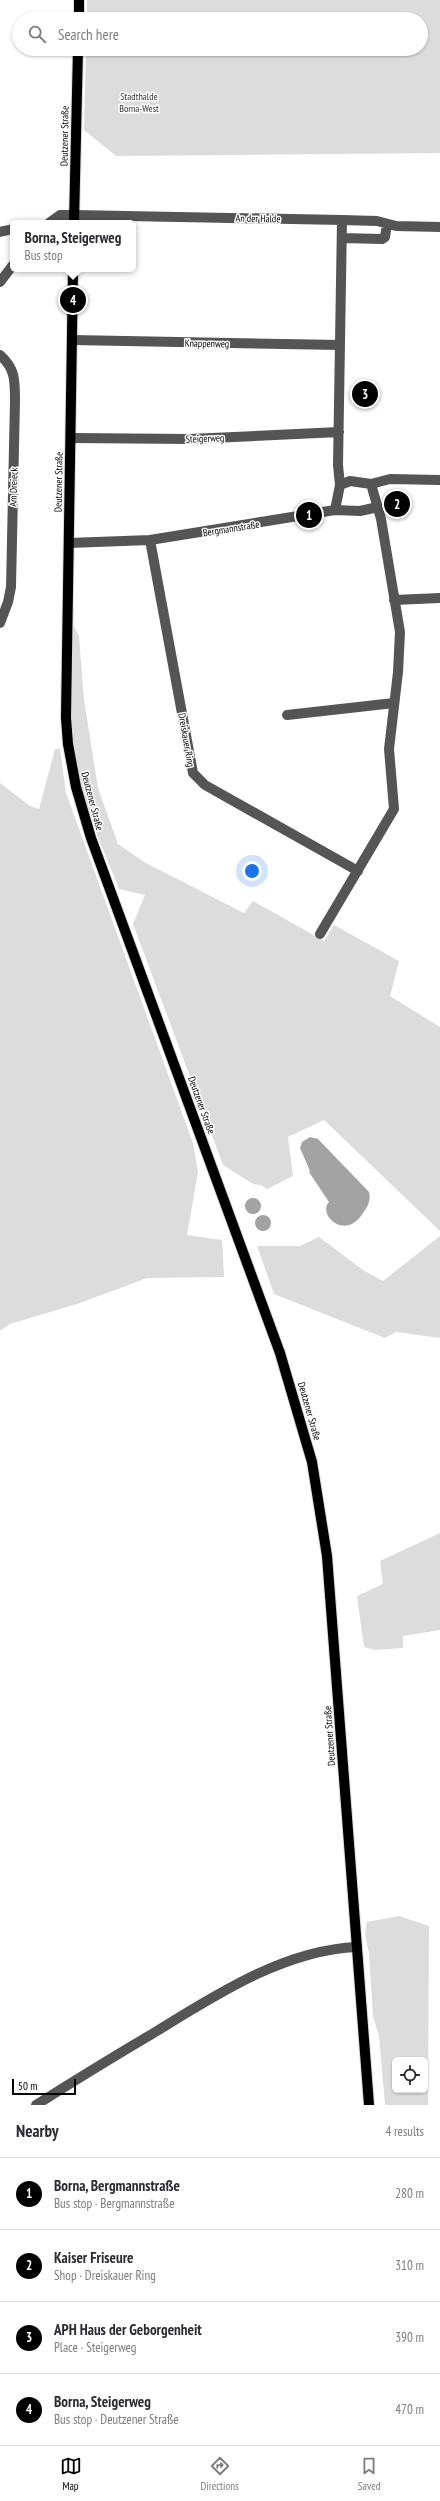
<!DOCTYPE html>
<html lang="en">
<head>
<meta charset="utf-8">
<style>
  :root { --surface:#fff; --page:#f7f7f7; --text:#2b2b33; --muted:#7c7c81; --line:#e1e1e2; --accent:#000 }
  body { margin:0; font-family:"PT Sans Narrow",sans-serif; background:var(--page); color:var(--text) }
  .controls { position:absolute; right:12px; bottom:12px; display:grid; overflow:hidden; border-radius:6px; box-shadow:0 1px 3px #0004 }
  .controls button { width:36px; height:36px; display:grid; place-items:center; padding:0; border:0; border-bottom:1px solid var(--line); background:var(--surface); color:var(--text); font:20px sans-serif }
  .scale { position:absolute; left:12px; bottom:10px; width:64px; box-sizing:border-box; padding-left:4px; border:2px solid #000; border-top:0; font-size:11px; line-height:14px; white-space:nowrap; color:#000; -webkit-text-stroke:3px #fff; paint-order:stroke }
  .you { position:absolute; left:252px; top:871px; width:14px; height:14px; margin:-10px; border:3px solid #fff; border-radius:50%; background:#1a73e8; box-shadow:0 0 0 6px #1a73e833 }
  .badge { display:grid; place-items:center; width:26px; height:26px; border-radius:50%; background:var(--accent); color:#fff; font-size:13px; font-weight:700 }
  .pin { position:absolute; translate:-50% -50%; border:2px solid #fff; box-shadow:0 1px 4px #0006 }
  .popup { position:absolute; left:10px; top:220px; width:126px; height:52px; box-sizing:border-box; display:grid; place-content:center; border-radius:6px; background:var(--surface); filter:drop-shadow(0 1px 3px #0005); font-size:13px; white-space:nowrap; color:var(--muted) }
  .popup b { font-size:15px; color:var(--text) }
  .popup::after { content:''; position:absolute; left:50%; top:100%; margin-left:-8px; border:8px solid transparent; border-top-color:var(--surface) }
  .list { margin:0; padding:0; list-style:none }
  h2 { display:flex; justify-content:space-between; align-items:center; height:52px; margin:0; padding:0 16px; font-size:17px }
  h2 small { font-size:13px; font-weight:400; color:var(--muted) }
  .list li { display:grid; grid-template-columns:26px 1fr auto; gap:12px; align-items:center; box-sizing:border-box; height:72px; padding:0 16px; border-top:1px solid var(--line) }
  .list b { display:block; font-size:15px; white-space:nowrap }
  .list p { margin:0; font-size:13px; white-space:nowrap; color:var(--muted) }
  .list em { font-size:13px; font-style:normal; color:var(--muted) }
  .icon { flex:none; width:22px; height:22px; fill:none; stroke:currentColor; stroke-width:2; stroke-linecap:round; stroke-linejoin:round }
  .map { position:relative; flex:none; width:440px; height:2105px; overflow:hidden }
  .search { position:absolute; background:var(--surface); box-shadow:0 1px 3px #0004; left:12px; right:12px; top:12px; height:44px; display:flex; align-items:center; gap:10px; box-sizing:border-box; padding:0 14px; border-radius:22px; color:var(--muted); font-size:15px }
  .sheet { height:340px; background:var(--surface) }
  nav { display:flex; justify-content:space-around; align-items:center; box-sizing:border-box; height:56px; border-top:1px solid var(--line); background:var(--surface); font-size:11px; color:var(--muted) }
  nav a { display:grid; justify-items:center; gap:2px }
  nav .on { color:var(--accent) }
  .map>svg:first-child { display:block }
</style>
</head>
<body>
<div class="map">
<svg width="440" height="2105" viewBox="0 0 440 2105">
  <rect width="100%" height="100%" fill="#fff"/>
  <path fill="#dcdcdc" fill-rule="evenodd" d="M 87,0 L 440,0 L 440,153 L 116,156 L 84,130 L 86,49 L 421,49 L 421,19 L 87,19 Z
    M 73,625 L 79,636 L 84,700 L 98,788 L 118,844 L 144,862 L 244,913 L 253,901 L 324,941 L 334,925 L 399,961 L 390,996 L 440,1027 L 440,1231 L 324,1120 L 288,1137 L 293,1176 L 267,1189 L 261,1185 L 253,1184 L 223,1165 L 133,924 L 145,895 L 119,889 C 103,848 83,806 75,763 C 67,722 72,667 73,625 Z
    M 55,749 L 60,749 L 66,793 L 193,1143 L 198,1172 L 187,1235 L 222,1240 L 224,1277 L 147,1278 L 80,1303 L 10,1324 L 0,1331 L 0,783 L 30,806 L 39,809 Z
    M 440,1236 L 440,1338 L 396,1332 L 385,1338 L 274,1294 L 257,1246 L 300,1246 L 319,1237 L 363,1270 L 383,1281 Z
    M 440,1533 L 440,1630 L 403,1636 L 403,1648 L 375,1650 L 364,1647 L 357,1596 L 383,1584 L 380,1561 Z
    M 399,1916 L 429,1926 L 428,2105 L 385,2105 L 379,2036 L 373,2016 L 369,1953 L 365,1935 L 367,1922 ZM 395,2060 L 425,2060 L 425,2090 L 395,2090 Z"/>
  <path fill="#a3a3a3" d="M 310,1137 L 318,1139 L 369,1192 C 371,1200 368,1206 363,1213 C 345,1242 317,1214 329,1202 L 309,1172 L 310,1171 L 300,1148 L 302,1142 Z
    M245 1206a8 8 0 1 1 16 0a8 8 0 1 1-16 0Z
    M255 1223a8 8 0 1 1 16 0a8 8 0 1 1-16 0Z"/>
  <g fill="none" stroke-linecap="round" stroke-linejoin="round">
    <defs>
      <path id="major" d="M 79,19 L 79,0
        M 74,223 L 78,49
        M 73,269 L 66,718 L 68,744 L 76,787 L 91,838 L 280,1353 L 312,1462 L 327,1556 L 369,2105"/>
    </defs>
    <use href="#major" stroke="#dbdbdb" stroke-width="12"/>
    <path stroke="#555" stroke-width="10" d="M 49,223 L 60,215 L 74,215 L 342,220 L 377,221 L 396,226 L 440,227
      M 0,232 L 13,229
      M 342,238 L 382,239 L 385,237 L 387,224
      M 0,282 L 13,265
      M 73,340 L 340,345
      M 0,355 C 15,368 15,380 15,400 L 11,587 L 8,602 L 0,623
      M 71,438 L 190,439 L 339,432
      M 340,485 L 338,465 L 342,220
      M 335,510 L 340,485 L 350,481 L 371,484 L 390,479 L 440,480
      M 150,540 L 193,773 L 205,785 L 358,871
      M 69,543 L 150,540 L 335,510 L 360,511 L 378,507
      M 394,600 L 440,598
      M 287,715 L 394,703
      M 320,934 L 394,809 L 389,749 L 398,672 L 400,632 L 381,519 L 371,484
      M 36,2105 C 74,2081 113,2057 152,2034 C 214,1996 283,1950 357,1947"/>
    <use href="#major" stroke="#000" stroke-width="10"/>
  </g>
  <g text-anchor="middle" stroke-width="3" stroke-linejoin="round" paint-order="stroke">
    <g font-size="10" fill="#333" stroke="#fff">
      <text x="139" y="100">Stadthalde<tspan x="139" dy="12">Borna-West</tspan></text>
    </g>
    <g font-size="10" fill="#000" stroke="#fff">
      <text transform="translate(64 136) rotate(-89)" y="4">Deutzener Straße</text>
      <text transform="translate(258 218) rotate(1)" y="4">An der Halde</text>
      <text transform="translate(207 343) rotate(1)" y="4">Knappenweg</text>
      <text transform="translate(205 438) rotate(-2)" y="4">Steigerweg</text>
      <text transform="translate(58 482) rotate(-89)" y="4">Deutzener Straße</text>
      <text transform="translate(13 487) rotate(-88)" y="4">Am Dreieck</text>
      <text transform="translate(231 528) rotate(-9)" y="4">Bergmannstraße</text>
      <text transform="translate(187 740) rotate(80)" y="4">Dreiskauer Ring</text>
      <text transform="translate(93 801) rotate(75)" y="4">Deutzener Straße</text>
      <text transform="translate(202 1105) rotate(70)" y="4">Deutzener Straße</text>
      <text transform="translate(310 1411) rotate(74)" y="4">Deutzener Straße</text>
      <text transform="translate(329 1736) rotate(-94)" y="4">Deutzener Straße</text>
    </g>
  </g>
</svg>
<div class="controls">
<button><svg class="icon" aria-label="locate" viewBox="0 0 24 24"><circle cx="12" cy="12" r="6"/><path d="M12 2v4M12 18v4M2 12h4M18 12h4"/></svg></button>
</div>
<div class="scale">50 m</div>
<div class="you"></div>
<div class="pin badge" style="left:309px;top:515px">1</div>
<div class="pin badge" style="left:397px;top:504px">2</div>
<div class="pin badge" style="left:365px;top:394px">3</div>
<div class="pin badge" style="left:73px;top:300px">4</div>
<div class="popup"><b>Borna, Steigerweg</b>Bus stop</div>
<div class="search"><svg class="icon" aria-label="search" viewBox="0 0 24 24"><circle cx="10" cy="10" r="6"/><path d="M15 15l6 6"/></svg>Search here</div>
</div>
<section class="sheet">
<h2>Nearby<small>4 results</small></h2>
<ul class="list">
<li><span class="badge">1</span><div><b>Borna, Bergmannstraße</b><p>Bus stop · Bergmannstraße</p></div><em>280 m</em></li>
<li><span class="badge">2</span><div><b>Kaiser Friseure</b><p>Shop · Dreiskauer Ring</p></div><em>310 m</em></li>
<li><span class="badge">3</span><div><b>APH Haus der Geborgenheit</b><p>Place · Steigerweg</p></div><em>390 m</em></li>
<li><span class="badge">4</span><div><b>Borna, Steigerweg</b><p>Bus stop · Deutzener Straße</p></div><em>470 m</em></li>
</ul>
</section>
<nav>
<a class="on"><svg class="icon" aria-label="map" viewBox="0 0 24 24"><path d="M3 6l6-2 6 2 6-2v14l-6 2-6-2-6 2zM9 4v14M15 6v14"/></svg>Map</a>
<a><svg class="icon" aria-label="directions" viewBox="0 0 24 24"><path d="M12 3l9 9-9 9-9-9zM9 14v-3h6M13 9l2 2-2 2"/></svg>Directions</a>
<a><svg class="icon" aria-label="saved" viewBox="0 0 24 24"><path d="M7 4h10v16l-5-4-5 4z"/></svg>Saved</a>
</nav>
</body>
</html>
